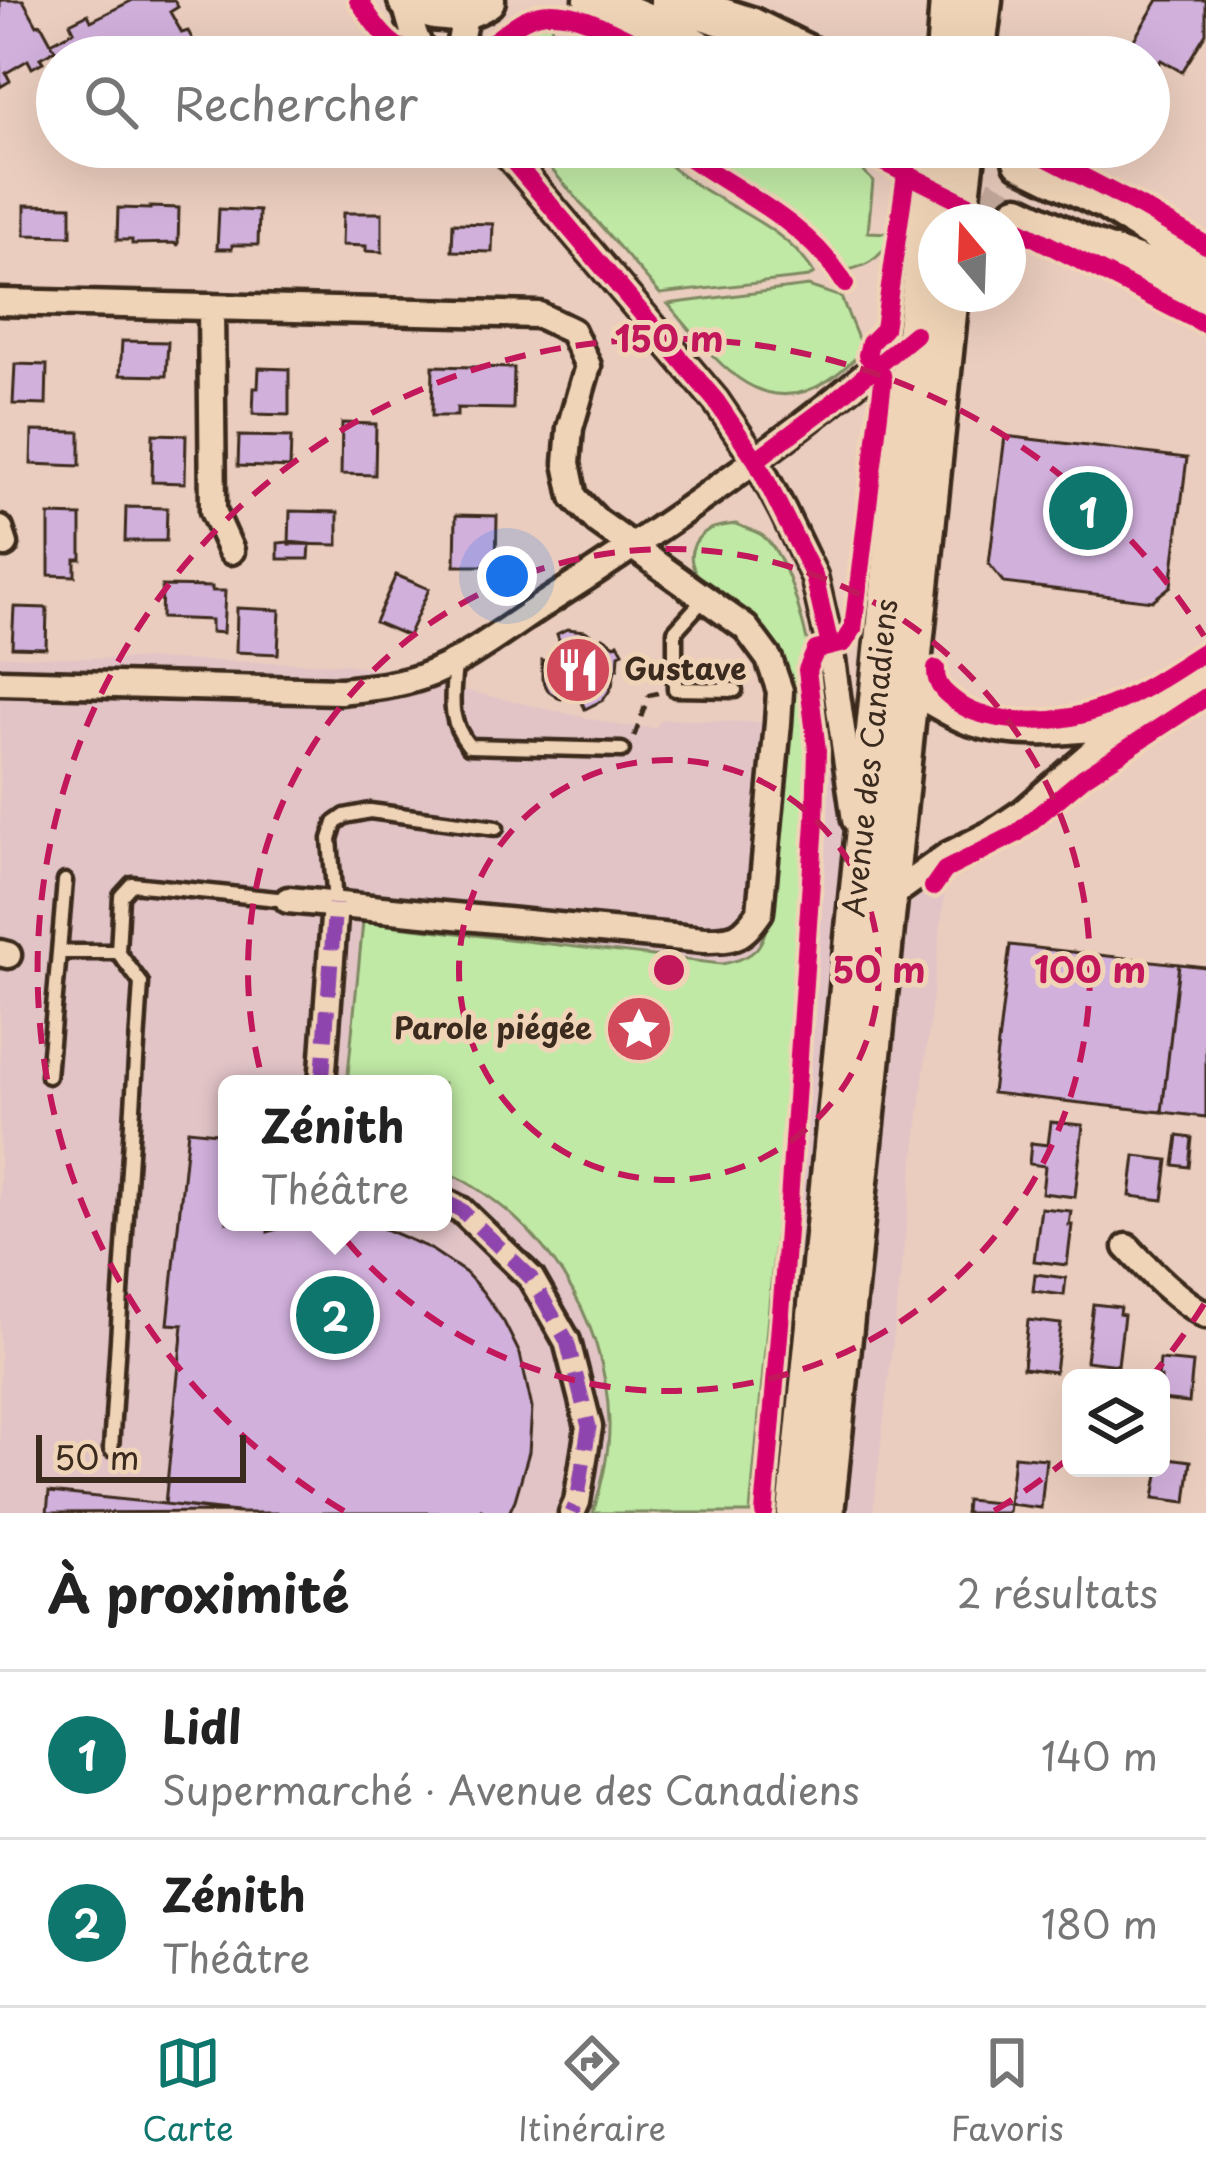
<!DOCTYPE html>
<html lang="fr">
<head>
<meta charset="utf-8">
<style>
  :root { --surface:#fff; --page:#f2f2f2; --text:#222; --muted:#767676; --line:#e0e0e0; --accent:#0f766e }
  body { margin:0; font-family:"Playpen Sans",sans-serif; background:var(--page); color:var(--text) }
  .controls { position:absolute; right:36px; bottom:36px; display:grid; overflow:hidden; border-radius:18px; box-shadow:0 12px 48px #0002 }
  .controls button { width:108px; height:108px; display:grid; place-items:center; padding:0; border:0; border-bottom:3px solid var(--line); background:var(--surface); color:var(--text); font:60px sans-serif }
  .compass { position:absolute; left:918px; top:204px; width:108px; height:108px; border-radius:50%; background:var(--surface); box-shadow:0 12px 48px #0002; rotate:341deg }
  .scale { position:absolute; left:36px; bottom:30px; width:210px; box-sizing:border-box; padding-left:12px; border:6px solid #3b2a1e; border-top:0; font-size:33px; line-height:42px; white-space:nowrap; color:#3b2a1e; -webkit-text-stroke:9px #f0d4b7; paint-order:stroke }
  .you { position:absolute; left:507px; top:576px; width:42px; height:42px; margin:-30px; border:9px solid #fff; border-radius:50%; background:#1a73e8; box-shadow:0 0 0 18px #1a73e833 }
  .badge { display:grid; place-items:center; width:78px; height:78px; border-radius:50%; background:var(--accent); color:#fff; font-size:39px; font-weight:700 }
  .pin { position:absolute; translate:-50% -50%; border:6px solid #fff; box-shadow:0 3px 12px #0006 }
  .popup { position:absolute; left:218px; top:1075px; width:234px; height:156px; box-sizing:border-box; display:grid; place-content:center; border-radius:18px; background:var(--surface); filter:drop-shadow(0 3px 9px #0005); font-size:39px; white-space:nowrap; color:var(--muted) }
  .popup b { font-size:45px; color:var(--text) }
  .popup::after { content:''; position:absolute; left:50%; top:100%; margin-left:-24px; border:24px solid transparent; border-top-color:var(--surface) }
  .list { margin:0; padding:0; list-style:none }
  h2 { display:flex; justify-content:space-between; align-items:center; height:156px; margin:0; padding:0 48px; font-size:51px }
  h2 small { font-size:39px; font-weight:400; color:var(--muted) }
  .list li { display:grid; grid-template-columns:78px 1fr auto; gap:36px; align-items:center; box-sizing:border-box; height:168px; padding:0 48px; border-top:3px solid var(--line) }
  .list b { display:block; font-size:45px; white-space:nowrap }
  .list p { margin:0; font-size:39px; white-space:nowrap; color:var(--muted) }
  .list em { font-size:39px; font-style:normal; color:var(--muted) }
  .icon { flex:none; width:66px; height:66px; fill:none; stroke:currentColor; stroke-width:2; stroke-linecap:round; stroke-linejoin:round }
  .map { position:relative; flex:none; width:1206px; height:1513px; overflow:hidden }
  .search { position:absolute; background:var(--surface); box-shadow:0 12px 48px #0002; left:36px; right:36px; top:36px; height:132px; display:flex; align-items:center; gap:30px; box-sizing:border-box; padding:0 42px; border-radius:66px; color:var(--muted); font-size:45px }
  .sheet { height:492px; background:var(--surface) }
  nav { display:flex; justify-content:space-around; align-items:center; box-sizing:border-box; height:168px; border-top:3px solid var(--line); background:var(--surface); font-size:33px; color:var(--muted) }
  nav a { display:grid; justify-items:center; gap:6px }
  nav .on { color:var(--accent) }
  .map>svg:first-child { display:block }
</style>
</head>
<body>
<div class="map">
<svg width="1206" height="1513" viewBox="0 0 1206 1513">
  <rect width="100%" height="100%" fill="#eacdbe"/>
  <filter id="ink" filterUnits="userSpaceOnUse"><feTurbulence type="fractalNoise" baseFrequency=".00833" numOctaves="2"/><feDisplacementMap in="SourceGraphic" scale="24" xChannelSelector="R" yChannelSelector="G"/><feConvolveMatrix kernelMatrix="1 2 1 2 8 2 1 2 1" color-interpolation-filters="sRGB"/></filter>
  <g filter="url(#ink)">
    <path fill="#e2c4c7" fill-rule="evenodd" d="M 0,656 L 347,664 L 623,726 L 655,728 L 662,719 L 806,724 L 945,890 L 873,1513 L 0,1513 ZM 227,1084 L 443,1084 L 443,1222 L 227,1222 Z"/>
    <path fill="#c0e9a5" stroke="#7e8a62" stroke-width="3" d="M 552,24 L 551,30 L 569,33 L 542,57 L 479,57 C 510,42 513,26 552,24 Z
      M 532,147 L 652,147 C 695,201 777,213 814,273 L 809,277 L 660,294 Z
      M 684,147 L 816,147 L 860,168 L 873,181 L 868,232 L 892,233 C 885,255 868,267 846,270 L 782,209 Z
      M 808,286 L 841,297 L 863,351 C 852,361 840,373 827,381 C 756,426 709,350 668,304 Z
      M 736,524 C 744,528 756,531 763,536 C 789,558 800,615 809,647 C 794,670 805,710 810,736 C 815,764 809,816 807,846 C 792,1068 770,1291 750,1513 L 593,1513 C 602,1484 610,1453 609,1422 C 606,1314 540,1215 443,1170 L 443,1084 L 347,1084 L 363,922 L 721,964 C 757,958 764,946 770,911 L 783,664 C 777,654 772,641 764,632 C 745,608 674,581 695,543 C 704,527 719,526 736,524 Z"/>
    <path fill="#d1b0dc" stroke="#3b2a1e" stroke-width="3" d="M 0,0 L 23,0 L 37,25 L 41,24 L 55,50 L 40,58 L 43,62 L 32,68 L 28,60 L 6,73 L 10,81 L 0,87 Z
      M 133,0 L 174,0 L 178,7 L 170,12 L 182,33 L 188,31 L 202,56 L 59,57 L 51,43 L 74,31 L 70,23 L 88,14 L 91,21 Z
      M 1158,0 L 1206,0 L 1206,33 L 1182,72 L 1161,60 L 1156,68 L 1149,64 L 1149,57 L 1137,57 L 1127,51 Z
      M 25,205 L 71,206 L 71,236 L 25,235 Z
      M 150,207 L 179,208 L 178,246 L 177,243 L 132,244 L 132,240 L 117,240 L 118,208 L 150,209 Z
      M 219,209 L 259,211 L 258,245 L 232,245 L 232,249 L 217,249 Z
      M 343,213 L 382,213 L 382,252 L 366,251 L 366,246 L 342,245 Z
      M 453,223 L 493,224 L 492,252 L 452,251 Z
      M 122,341 L 168,342 L 166,376 L 120,375 Z
      M 15,364 L 47,365 L 46,405 L 13,404 Z
      M 433,366 L 514,368 L 513,409 L 457,408 L 457,416 L 432,416 Z
      M 259,368 L 289,369 L 289,415 L 253,414 L 254,388 L 258,388 Z
      M 342,423 L 376,424 L 375,475 L 341,474 Z
      M 32,431 L 80,432 L 80,466 L 31,464 Z
      M 153,434 L 186,435 L 185,483 L 152,482 Z
      M 239,436 L 291,437 L 290,468 L 238,466 Z
      M 1005,436 L 1187,458 L 1171,586 L 1152,601 L 1004,583 L 989,564 Z
      M 126,507 L 167,508 L 166,541 L 125,541 Z
      M 290,511 L 338,512 L 338,545 L 289,544 Z
      M 49,515 L 81,516 L 81,559 L 75,559 L 75,576 L 49,575 Z
      M 456,515 L 497,516 L 496,566 L 455,566 Z
      M 289,542 L 310,544 L 309,559 L 278,559 L 278,543 Z
      M 396,575 L 429,589 L 408,636 L 375,622 Z
      M 162,586 L 212,587 L 212,591 L 225,591 L 223,633 L 211,632 L 211,620 L 161,618 Z
      M 14,607 L 47,608 L 46,648 L 12,647 Z
      M 237,608 L 280,610 L 278,654 L 236,652 Z
      M 567,629 L 585,631 L 600,640 L 603,637 L 615,645 L 618,643 L 623,652 L 619,654 L 618,669 L 615,669 L 612,686 L 608,693 L 603,700 L 585,709 L 578,694 L 564,694 L 561,699 L 558,698 L 549,692 L 542,679 L 542,660 L 548,662 L 554,654 L 562,649 L 557,634 Z
      M 1010,945 L 1179,964 L 1162,1112 L 992,1093 Z
      M 1179,964 L 1206,967 L 1206,1117 L 1162,1112 Z
      M 1051,1122 L 1083,1125 L 1075,1197 L 1042,1193 L 1045,1166 L 1029,1164 L 1031,1143 L 1048,1145 Z
      M 188,1130 L 227,1134 L 227,1222 L 268,1222 L 268,1232 L 293,1224 L 312,1223 L 378,1226 L 429,1248 L 466,1273 L 482,1291 L 504,1322 L 520,1354 L 532,1408 L 529,1452 L 515,1500 L 509,1513 L 487,1513 L 481,1510 L 479,1513 L 237,1513 L 165,1504 L 183,1325 L 168,1324 Z
      M 1178,1136 L 1192,1138 L 1189,1167 L 1174,1165 Z
      M 1135,1156 L 1168,1160 L 1163,1200 L 1130,1196 Z
      M 1041,1208 L 1071,1211 L 1069,1225 L 1072,1225 L 1067,1265 L 1034,1261 Z
      M 1035,1274 L 1066,1278 L 1064,1295 L 1033,1291 Z
      M 1093,1304 L 1120,1307 L 1119,1314 L 1124,1315 L 1118,1365 L 1086,1361 Z
      M 1028,1320 L 1061,1324 L 1055,1372 L 1023,1368 Z
      M 1160,1360 L 1193,1363 L 1189,1403 L 1161,1400 L 1161,1378 L 1158,1378 Z
      M 1014,1456 L 1046,1459 L 1041,1508 L 1009,1504 Z
      M 1161,1457 L 1191,1461 L 1186,1502 L 1154,1498 Z
      M 49,1492 L 165,1504 L 237,1512 L 47,1513 Z
      M 966,1500 L 1009,1504 L 1008,1513 L 965,1513 Z"/>
    <g fill="none" stroke-linecap="round" stroke-linejoin="round">
      <path stroke="#c7ac9e" stroke-width="36" stroke-dasharray="36 18" stroke-linecap="butt" d="M 885,147 L 1018,214"/>
      <defs>
        <path id="lane" d="M 704,599 L 675,631 L 675,689 L 735,690
          M 455,662 C 453,696 446,718 469,746 L 622,750
          M 65,881 L 59,952 L 118,952 L 121,896 L 132,884 L 287,900
          M 335,904 L 330,839 L 335,823 L 345,816 L 370,811 L 496,828
          M 48,1076 L 59,952
          M 111,1449 L 141,983 L 118,952"/>
        <path id="street" d="M 404,0 L 412,28 L 424,57
          M 457,57 L 466,11
          M 501,147 L 716,401 L 756,460 L 783,511 L 814,576 L 830,646 L 855,820
          M 0,302 L 539,315 L 572,331 L 588,366 L 570,428 L 567,463 L 574,497 L 597,521 L 746,628 L 769,659 L 780,691 L 778,723 L 760,912 C 742,938 735,940 704,940 L 288,900
          M 211,307 L 213,511 L 231,551
          M 0,529 L 5,544
          M 0,682 L 340,691 C 367,688 395,686 421,677 C 465,662 507,628 546,603 C 675,521 799,433 915,334
          M 909,691 C 930,700 947,714 969,722 C 1019,739 1069,731 1121,726
          M 888,898 L 948,855 L 992,833 L 1023,812 L 1123,725 L 1206,675
          M 0,953 L 8,955
          M 322,1084 L 335,904
          M 443,1201 L 461,1210 L 531,1278 L 567,1341 L 589,1427 L 577,1502 L 572,1513
          M 1127,1247 C 1151,1272 1175,1298 1206,1315"/>
        <path id="secondary" d="M 407,0 C 433,16 460,17 486,0
          M 593,0 L 659,27 L 713,57
          M 669,0 L 750,26 L 813,57
          M 945,57 L 949,0
          M 976,57 L 983,0
          M 1022,160 L 1106,201 L 1206,264
          M 1018,214 L 1090,248 L 1172,276 L 1206,293
          M 958,222 L 967,147
          M 796,1513 L 915,334 L 939,147
          M 825,1513 L 950,294"/>
      </defs>
      <use href="#lane" stroke="#3b2a1e" stroke-width="21"/>
      <use href="#street" stroke="#3b2a1e" stroke-width="33"/>
      <use href="#secondary" stroke="#3b2a1e" stroke-width="45"/>
      <path stroke="#3b2a1e" stroke-width="4.5" stroke-dasharray="12 9" stroke-linecap="butt" d="M 634,737 L 649,695 L 658,693"/>
      <use href="#lane" stroke="#f0d4b7" stroke-width="12"/>
      <use href="#street" stroke="#f0d4b7" stroke-width="24"/>
      <use href="#secondary" stroke="#f0d4b7" stroke-width="36"/>
      <path stroke="#8e44ad" stroke-width="15" stroke-dasharray="30 15" stroke-linecap="butt" d="M 322,1084 L 335,904
        M 443,1201 L 461,1210 L 531,1278 L 567,1341 L 589,1427 L 577,1502 L 572,1513"/>
      <defs>
        <path id="cycleway" d="M 358,0 C 369,15 379,33 394,44 C 407,55 470,56 485,47 C 507,33 523,13 551,13 C 586,13 616,35 648,48 L 648,57
          M 501,147 L 716,401 L 756,460 L 814,576 L 830,646
          M 674,147 C 731,189 807,220 845,284
          M 852,147 L 1004,222
          M 1026,147 L 1141,207 L 1206,245
          M 1008,224 L 1206,325
          M 756,460 L 827,407 L 915,334
          M 936,669 C 935,687 947,695 961,705 C 974,714 990,717 1006,719 C 1086,730 1142,692 1206,650
          M 933,887 L 945,870 L 1016,834 L 1084,777 L 1206,697
          M 764,1513 L 783,1289 L 815,822 L 817,750 L 807,670 L 816,650 L 844,643 L 853,629 L 883,381 L 882,375 L 867,355 L 870,343 L 884,329 L 910,147"/>
      </defs>
      <use href="#cycleway" stroke="#f0d4b7" stroke-width="26"/>
      <use href="#cycleway" stroke="#d6006c" stroke-width="18"/>
    </g>
  </g>
  <g fill="none" stroke="#c2185b" stroke-width="6" stroke-dasharray="21 15">
    <circle cx="669" cy="970" r="210"/>
    <circle cx="669" cy="970" r="421"/>
    <path d="M1204 1304A631 631 0 0 1 1152 1376M1070 1457A631 631 0 0 1 994 1511M344 1511A631 631 0 1 1 1204 636"/>
  </g>
  <defs>
    <symbol id="restaurant-disc" viewBox="-11 -11 22 22"><circle r="9.5" fill="#d1495b" stroke="#f0d4b7"/><path d="M-5-6h1v4h1v-4h1v4h1v-4h1v5L-1.5 .5V6h-2V.5L-5-1ZM5-6V6H3V1.5H1.5Q1.5-4 5-6Z" fill="#fff"/></symbol>
    <symbol id="sight-disc" viewBox="-11 -11 22 22"><circle r="9.5" fill="#d1495b" stroke="#f0d4b7"/><path d="M0-6L1.8-2.2L6-1.7L2.9 1.2L3.7 5.4L0 3.3L-3.7 5.4L-2.9 1.2L-6-1.7L-1.8-2.2Z" fill="#fff"/></symbol>
  </defs>
  <g fill-rule="evenodd">
    <use href="#restaurant-disc" x="540" y="632" width="76" height="76"/>
    <use href="#sight-disc" x="601" y="991" width="76" height="76"/>
  </g>
  <g text-anchor="middle" stroke-width="10" stroke-linejoin="round" paint-order="stroke">
    <g font-size="30" font-weight="bold" fill="#3b2a1e" stroke="#f0d4b7" text-anchor="start">
      <text x="624" y="680">Gustave</text>
      <text x="592" y="1039" text-anchor="end">Parole piégée</text>
    </g>
    <g font-size="30" fill="#3b2a1e" stroke="#f0d4b7">
      <text transform="translate(871 758) rotate(-84)" y="10">Avenue des Canadiens</text>
    </g>
  </g>
  <circle cx="669" cy="970" r="18" fill="#c2185b" stroke="#f0d4b7" stroke-width="6"/>
  <g font-size="36" text-anchor="middle" font-weight="bold" fill="#c2185b" stroke="#f0d4b7" stroke-width="10" stroke-linejoin="round" paint-order="stroke">
    <text x="669" y="352">150 m</text>
    <text x="879" y="983">50 m</text>
    <text x="1090" y="983">100 m</text>
  </g>
</svg>
<div class="controls">
<button><svg class="icon" aria-label="layers" viewBox="0 0 24 24"><path d="M12 4l9 5-9 5-9-5zM3 14l9 5 9-5"/></svg></button>
</div>
<svg class="compass" viewBox="-18 -18 36 36"><path d="M0-13l5 13h-10z" fill="#e53935"/><path d="M0 13l5-13h-10z" fill="#767676"/></svg>
<div class="scale">50 m</div>
<div class="you"></div>
<div class="pin badge" style="left:1088px;top:511px">1</div>
<div class="pin badge" style="left:335px;top:1315px">2</div>
<div class="popup"><b>Zénith</b>Théâtre</div>
<div class="search"><svg class="icon" aria-label="search" viewBox="0 0 24 24"><circle cx="10" cy="10" r="6"/><path d="M15 15l6 6"/></svg>Rechercher</div>
</div>
<section class="sheet">
<h2>À proximité<small>2 résultats</small></h2>
<ul class="list">
<li><span class="badge">1</span><div><b>Lidl</b><p>Supermarché · Avenue des Canadiens</p></div><em>140 m</em></li>
<li><span class="badge">2</span><div><b>Zénith</b><p>Théâtre</p></div><em>180 m</em></li>
</ul>
</section>
<nav>
<a class="on"><svg class="icon" aria-label="map" viewBox="0 0 24 24"><path d="M3 6l6-2 6 2 6-2v14l-6 2-6-2-6 2zM9 4v14M15 6v14"/></svg>Carte</a>
<a><svg class="icon" aria-label="directions" viewBox="0 0 24 24"><path d="M12 3l9 9-9 9-9-9zM9 14v-3h6M13 9l2 2-2 2"/></svg>Itinéraire</a>
<a><svg class="icon" aria-label="saved" viewBox="0 0 24 24"><path d="M7 4h10v16l-5-4-5 4z"/></svg>Favoris</a>
</nav>
</body>
</html>
